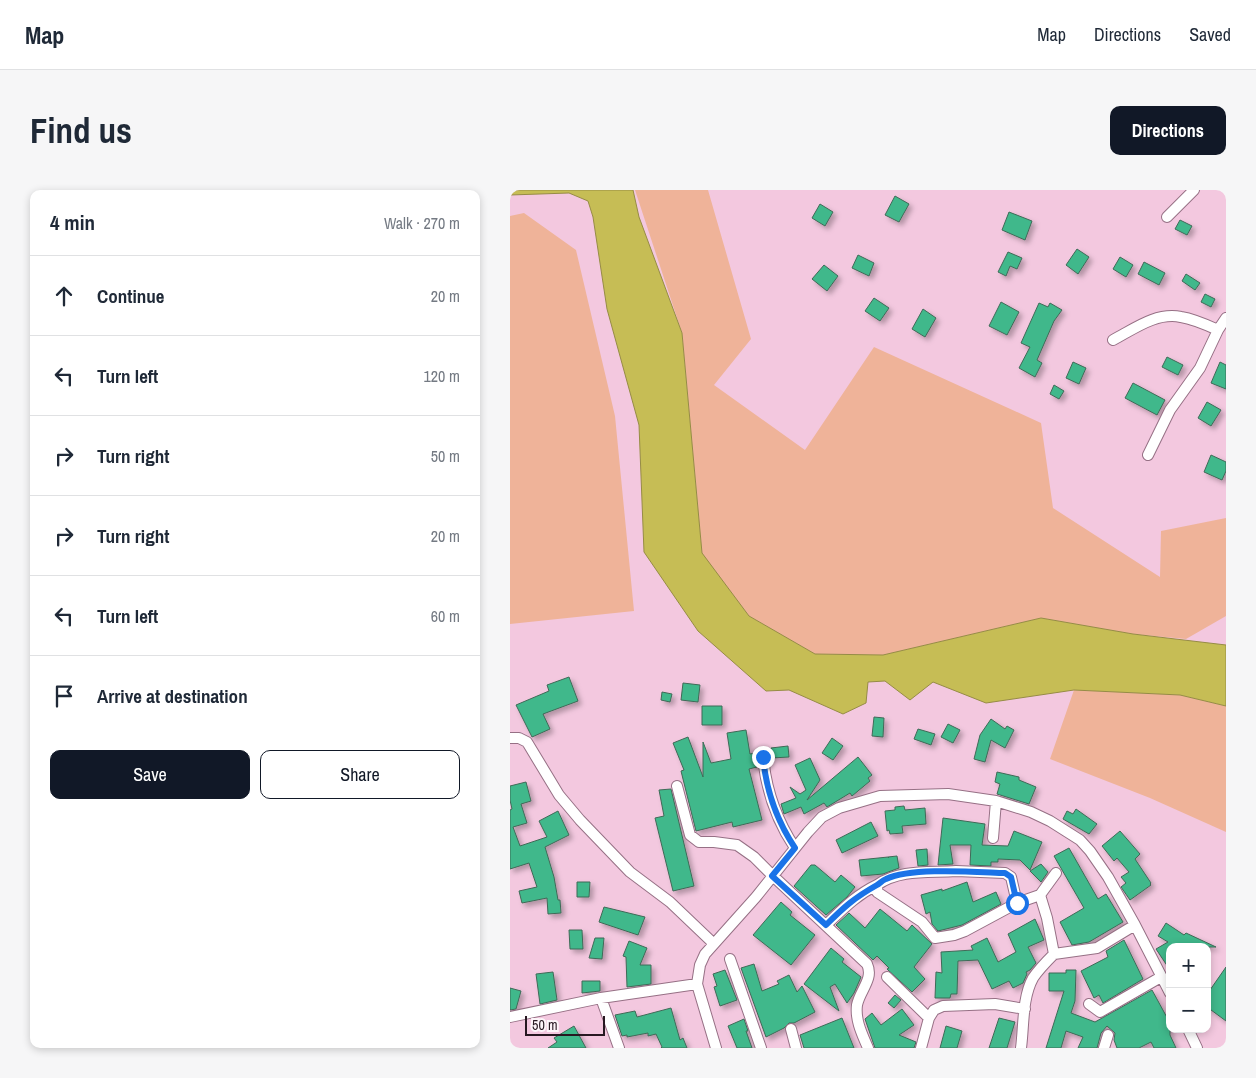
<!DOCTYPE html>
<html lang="en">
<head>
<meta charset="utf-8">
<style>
  :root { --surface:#fff; --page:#f6f6f7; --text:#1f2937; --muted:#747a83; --line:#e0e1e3; --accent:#111827 }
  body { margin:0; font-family:"Archivo Narrow",sans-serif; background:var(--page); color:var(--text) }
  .controls { position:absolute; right:15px; bottom:15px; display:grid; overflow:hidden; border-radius:10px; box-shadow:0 2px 8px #0003 }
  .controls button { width:45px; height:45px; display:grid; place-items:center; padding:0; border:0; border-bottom:1px solid var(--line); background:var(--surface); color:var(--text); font:25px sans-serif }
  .scale { position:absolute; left:15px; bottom:12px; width:80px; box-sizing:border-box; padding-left:5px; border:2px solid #271821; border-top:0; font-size:14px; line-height:18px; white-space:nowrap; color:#271821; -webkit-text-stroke:4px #fdf5f9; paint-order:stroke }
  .stop { position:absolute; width:15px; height:15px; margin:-11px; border:4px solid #1a73e8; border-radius:50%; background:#fff }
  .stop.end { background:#1a73e8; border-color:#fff; box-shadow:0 1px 5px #0008 }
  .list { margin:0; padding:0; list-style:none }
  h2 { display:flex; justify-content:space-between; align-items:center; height:65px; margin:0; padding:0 20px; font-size:21px }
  h2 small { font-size:16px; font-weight:400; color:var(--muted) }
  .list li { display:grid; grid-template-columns:32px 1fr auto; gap:15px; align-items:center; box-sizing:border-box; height:80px; padding:0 20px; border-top:1px solid var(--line) }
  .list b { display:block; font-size:19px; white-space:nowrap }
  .list em { font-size:16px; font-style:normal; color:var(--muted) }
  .actions { display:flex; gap:10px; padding:15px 20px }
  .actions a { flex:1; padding:11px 0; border:1px solid var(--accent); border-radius:10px; text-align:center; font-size:18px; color:var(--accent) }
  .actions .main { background:var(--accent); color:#fff }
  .icon { flex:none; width:28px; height:28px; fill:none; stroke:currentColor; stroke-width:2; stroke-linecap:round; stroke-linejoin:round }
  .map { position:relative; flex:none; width:716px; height:858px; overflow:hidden; border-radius:10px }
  header { display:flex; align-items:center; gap:30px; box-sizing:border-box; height:70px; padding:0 25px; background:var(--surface); border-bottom:1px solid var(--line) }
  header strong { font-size:24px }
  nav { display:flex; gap:28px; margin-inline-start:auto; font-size:18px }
  .intro { display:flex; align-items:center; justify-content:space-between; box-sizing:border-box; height:120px; padding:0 30px }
  h1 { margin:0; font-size:35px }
  .button { padding:12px 22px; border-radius:10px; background:var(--accent); color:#fff; font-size:18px; font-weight:700 }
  main { display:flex; gap:30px; padding:0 30px }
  aside { flex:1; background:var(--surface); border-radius:10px; box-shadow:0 2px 8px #0003 }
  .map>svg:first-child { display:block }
</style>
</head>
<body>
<header>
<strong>Map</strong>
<nav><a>Map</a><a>Directions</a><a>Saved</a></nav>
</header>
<div class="intro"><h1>Find us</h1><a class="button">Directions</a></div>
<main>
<aside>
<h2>4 min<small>Walk · 270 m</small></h2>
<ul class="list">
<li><svg class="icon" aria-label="ahead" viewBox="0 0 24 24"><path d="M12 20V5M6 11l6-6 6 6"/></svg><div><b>Continue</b></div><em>20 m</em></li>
<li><svg class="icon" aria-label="left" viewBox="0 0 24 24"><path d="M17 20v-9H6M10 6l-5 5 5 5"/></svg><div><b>Turn left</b></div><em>120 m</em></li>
<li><svg class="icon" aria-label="right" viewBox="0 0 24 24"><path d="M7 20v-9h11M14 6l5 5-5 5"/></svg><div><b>Turn right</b></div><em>50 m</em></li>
<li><svg class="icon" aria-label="right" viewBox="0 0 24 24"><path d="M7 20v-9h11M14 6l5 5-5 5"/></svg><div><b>Turn right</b></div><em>20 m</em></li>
<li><svg class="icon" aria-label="left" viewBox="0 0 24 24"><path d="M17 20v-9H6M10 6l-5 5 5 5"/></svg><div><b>Turn left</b></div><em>60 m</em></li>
<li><svg class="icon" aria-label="arrive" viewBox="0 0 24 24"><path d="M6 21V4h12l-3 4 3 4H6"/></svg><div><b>Arrive at destination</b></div></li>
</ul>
<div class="actions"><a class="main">Save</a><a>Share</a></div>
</aside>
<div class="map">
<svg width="716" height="858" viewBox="0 0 716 858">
  <defs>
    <filter id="shadow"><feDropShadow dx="3.5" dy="3.5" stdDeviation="2.5" flood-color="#0004"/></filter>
  </defs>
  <rect width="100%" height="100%" fill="#f3c8df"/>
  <path fill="#efb399" d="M 125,0 L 198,0 L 241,149 L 204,195 L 295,260 L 364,157 L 531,233 L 543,318 L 650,387 L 651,341 L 716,328 L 716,426 L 676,449 L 623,444 L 531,428 L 373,465 L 305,464 L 239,426 L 192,364 L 172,143 Z
    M 14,23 L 66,60 L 105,226 L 124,421 L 0,434 L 0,26 Z
    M 564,500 L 670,505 L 716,516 L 716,642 L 640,608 L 540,569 Z"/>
  <path fill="#c6bd55" stroke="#968c45" d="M 0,0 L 123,0 L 129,27 L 172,143 L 192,363 L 239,426 L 305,464 L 373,465 L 531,428 L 623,444 L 716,455 L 716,516 L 670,505 L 564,500 L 476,513 L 423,492 L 400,510 L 375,491 L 358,492 L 356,513 L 333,524 L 279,500 L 256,501 L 188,441 L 134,362 L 129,235 L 97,119 L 83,27 L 78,11 L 59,3 L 0,5 Z"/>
  <path fill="#3fb88b" stroke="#3f6a57" filter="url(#shadow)" d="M 385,6 L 399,14 L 389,32 L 375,25 Z
    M 310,14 L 323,22 L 315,36 L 302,28 Z
    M 499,22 L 522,31 L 515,50 L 492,40 Z
    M 670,30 L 682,36 L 677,45 L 665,39 Z
    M 567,59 L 579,67 L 568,84 L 556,75 Z
    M 498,62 L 512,68 L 507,79 L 500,76 L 496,86 L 488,82 Z
    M 348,65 L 364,73 L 359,86 L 342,78 Z
    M 610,67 L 623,75 L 616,87 L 603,79 Z
    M 634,72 L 655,83 L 649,95 L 628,84 Z
    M 314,75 L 328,86 L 317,101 L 302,89 Z
    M 676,84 L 690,93 L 685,100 L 672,91 Z
    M 695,104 L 705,109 L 701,117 L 691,112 Z
    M 364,108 L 379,118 L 370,131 L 355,121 Z
    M 491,112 L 509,122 L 497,145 L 479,136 Z
    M 529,113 L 538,117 L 540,113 L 552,120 L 544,131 L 527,170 L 532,173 L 525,187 L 509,178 L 520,157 L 511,153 Z
    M 413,119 L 426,128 L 415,147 L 402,139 Z
    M 657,167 L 673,175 L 668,185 L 652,177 Z
    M 563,172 L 576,178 L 569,194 L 556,188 Z
    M 710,172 L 716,175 L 716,199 L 701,193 Z
    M 623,193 L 655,210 L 647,225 L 615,208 Z
    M 544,195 L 554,201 L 549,209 L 540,204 Z
    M 697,212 L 711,220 L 701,236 L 688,228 Z
    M 701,265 L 716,272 L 716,281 L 712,290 L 694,282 Z
    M 59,487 L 68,511 L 33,524 L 40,539 L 22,547 L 6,515 L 39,501 L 37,495 Z
    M 173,493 L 190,495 L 188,512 L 171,510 Z
    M 152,502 L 162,504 L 160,512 L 151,510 Z
    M 192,516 L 212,516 L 212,535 L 192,535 Z
    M 364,527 L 374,528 L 373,547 L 362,546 Z
    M 481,529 L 495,539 L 497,536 L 504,540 L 495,558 L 481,550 L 475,572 L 464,569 L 470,545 Z
    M 438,534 L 450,540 L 443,553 L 431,547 Z
    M 408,539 L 425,544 L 421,555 L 404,549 Z
    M 236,540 L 240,564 L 245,563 L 247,577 L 239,579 L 252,630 L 223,637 L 222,632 L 186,641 L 171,581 L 174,580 L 163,553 L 178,547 L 193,587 L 193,552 L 201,573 L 221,569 L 217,543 Z
    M 322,548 L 333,556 L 323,570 L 312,563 Z
    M 278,556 L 279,567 L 262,568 L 261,558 Z
    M 348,567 L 362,585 L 358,588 L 360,591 L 342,606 L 340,603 L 317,617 L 314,613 L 294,624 L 291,617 L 274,624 L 271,614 L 286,608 L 280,597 L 290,604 L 296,600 L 285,575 L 300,568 L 310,590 L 297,610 Z
    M 487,582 L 509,587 L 509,590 L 526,597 L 519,614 L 487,604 L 490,594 L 485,592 Z
    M 16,592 L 21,611 L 11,614 L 17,633 L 3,637 L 10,656 L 37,647 L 29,631 L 48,621 L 59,645 L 35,657 L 44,687 L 48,710 L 50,710 L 51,723 L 38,724 L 37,708 L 12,713 L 9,701 L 27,697 L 19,673 L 0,679 L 0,620 L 2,619 L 0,610 L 0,596 Z
    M 161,599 L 184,696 L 163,701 L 145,628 L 154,626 L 149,600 Z
    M 394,616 L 395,620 L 415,618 L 416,634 L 392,636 L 393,643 L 380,644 L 379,640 L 377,641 L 375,621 L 385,620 L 385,617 Z
    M 566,619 L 587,634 L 579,644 L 553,629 L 557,621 L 563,624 Z
    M 433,628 L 475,634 L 472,655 L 498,656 L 504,641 L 532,652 L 520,680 L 510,670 L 488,669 L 488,672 L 481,672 L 481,676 L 460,675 L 461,655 L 440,655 L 443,674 L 428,675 Z
    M 361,632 L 368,646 L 332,663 L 326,650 Z
    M 610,641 L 630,664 L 625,669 L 641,693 L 640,694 L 641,695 L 620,710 L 611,697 L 616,693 L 611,687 L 619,682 L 607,668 L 604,671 L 592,656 Z
    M 559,658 L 588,709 L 596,704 L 613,732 L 579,752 L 562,755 L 550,732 L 574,718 L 544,666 Z
    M 417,659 L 418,675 L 408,676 L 406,660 Z
    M 387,666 L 389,678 L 373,684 L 351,686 L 349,670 L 378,667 L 379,668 L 378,667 Z
    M 531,674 L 538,682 L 531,692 L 520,681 Z
    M 301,675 L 305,675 L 325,692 L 331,685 L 345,697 L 337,707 L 316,725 L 284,696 Z
    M 67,692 L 80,692 L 79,707 L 67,707 Z
    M 457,692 L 463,712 L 486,702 L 491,714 L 452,735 L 428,741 L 422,734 L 420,722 L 416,724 L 411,705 L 432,699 L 432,701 Z
    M 271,712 L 282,722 L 280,725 L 305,745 L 281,775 L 243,745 Z
    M 94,717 L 135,727 L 128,745 L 89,732 Z
    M 370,719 L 397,741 L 402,735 L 422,754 L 404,777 L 415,789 L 402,802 L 378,780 L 377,779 L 379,778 L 367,766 L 363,770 L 326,735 L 339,723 L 355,738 Z
    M 525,729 L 534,750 L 518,757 L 526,773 L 520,780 L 516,782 L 517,784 L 513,793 L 503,798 L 499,791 L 482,799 L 468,770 L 448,771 L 447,804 L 441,804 L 440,808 L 425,808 L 426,782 L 432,783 L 431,762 L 463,760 L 461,756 L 477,748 L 488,772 L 506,762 L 498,744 Z
    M 656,733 L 674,745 L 676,743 L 706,757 L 660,757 L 660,780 L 646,759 L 658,752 L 648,746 Z
    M 59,740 L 72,740 L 73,759 L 60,759 Z
    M 85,748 L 94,748 L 92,769 L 79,768 Z
    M 614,750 L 633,789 L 593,813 L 589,805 L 584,808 L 571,781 L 598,767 L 596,761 Z
    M 119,751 L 137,758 L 130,775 L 141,775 L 141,794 L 117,797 L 116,767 L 113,766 Z
    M 321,758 L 334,769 L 332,772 L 351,787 L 344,803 L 337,813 L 325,794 L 320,797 L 329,821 L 294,794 Z
    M 244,774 L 252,801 L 269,794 L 267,791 L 279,785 L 287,802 L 292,796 L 305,822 L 284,833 L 279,833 L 274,838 L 256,847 L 231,778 Z
    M 716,777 L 716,831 L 697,817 L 697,798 L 700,800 Z
    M 215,780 L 227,810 L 210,816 L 204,797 L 207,796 L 203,784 Z
    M 556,780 L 566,780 L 565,811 L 561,823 L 585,832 L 642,800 L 660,833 L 660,845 L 666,858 L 644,858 L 641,852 L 629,858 L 607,858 L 604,850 L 605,843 L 597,836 L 591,843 L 587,858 L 568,858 L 573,847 L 556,841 L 551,858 L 536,858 L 554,801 L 539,801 L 539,783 L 556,783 Z
    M 43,782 L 47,810 L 30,814 L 26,784 Z
    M 72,791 L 90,791 L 90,801 L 72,803 Z
    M 0,798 L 11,801 L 6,819 L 0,820 Z
    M 385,805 L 391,810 L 384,818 L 378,813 Z
    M 161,818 L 170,850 L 173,848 L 177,858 L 151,858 L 152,857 L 146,844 L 138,846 L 138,843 L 117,847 L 117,845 L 112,846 L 105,825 L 125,821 L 127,827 Z
    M 392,819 L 404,835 L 389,845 L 406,852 L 404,858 L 365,858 L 355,829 L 362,823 L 371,835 Z
    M 332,828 L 344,858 L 294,858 L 290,845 Z
    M 489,828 L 505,832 L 497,858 L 479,858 Z
    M 234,829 L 238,841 L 236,841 L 242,858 L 227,858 L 218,836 Z
    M 64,836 L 76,858 L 38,858 L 47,852 L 44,848 Z
    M 436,836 L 452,841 L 447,858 L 430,858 Z"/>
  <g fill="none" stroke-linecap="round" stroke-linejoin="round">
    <defs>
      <path id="minor" d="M 657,27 L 684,0
        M 603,150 C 624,139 646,122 671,127 C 684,129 697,135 708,140
        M 638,265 L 660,220 L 690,178 L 708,140 L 716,128
        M 0,548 L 9,548 L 17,552 L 49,605 L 70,630 L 120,682 L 160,712 L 203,753
        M 253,567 C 256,600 267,631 285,658
        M 167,596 L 180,645 L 189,652 L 204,652 L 227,655 L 244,667 L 263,686 L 357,774 C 364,789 350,800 347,815 C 345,830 352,844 358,858
        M 483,648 L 486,611
        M 446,681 L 495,683 L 501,687 L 507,713 L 455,741 L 444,745 L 425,748 L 412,732 L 367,702 L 367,695 C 390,679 419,683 446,681 Z
        M 546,683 L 530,705 L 537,728 L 544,764 L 587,758 L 625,735
        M 507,713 L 530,705
        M 316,735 C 332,720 346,705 367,695
        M 220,769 L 251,858
        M 377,787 L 419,828
        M 91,808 L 109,858
        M 579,814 L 590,822 L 651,787
        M 0,827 L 91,808 L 187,794
        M 281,839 L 286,858
        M 678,839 L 687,858
        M 206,858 L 187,794 L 190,775 L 195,764 L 246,707 L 298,642 L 312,627 L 329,618 L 370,606 L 438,604 L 486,611 L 521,622 L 540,631 L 570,650 L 580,661 L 598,687 L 625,735 L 660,803
        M 411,858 L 419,828 L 424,820 L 433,816 L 485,814 L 515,819
        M 511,858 C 514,836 512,808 523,788 C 529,779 537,771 544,764
        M 594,858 L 598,845"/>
    </defs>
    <use href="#minor" stroke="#967085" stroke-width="12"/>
    <use href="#minor" stroke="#fff" stroke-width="10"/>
  </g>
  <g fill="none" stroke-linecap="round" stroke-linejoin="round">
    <path stroke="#1a73e8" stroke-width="6" d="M 253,567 C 256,600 267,631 285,658 L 262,686 L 316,735 C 334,717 344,708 367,695 C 370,693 373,690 376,689 C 402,677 465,682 495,683 L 501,687 L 507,713"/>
  </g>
</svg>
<div class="controls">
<button>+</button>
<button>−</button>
</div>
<div class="scale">50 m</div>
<div class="stop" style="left:507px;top:713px"></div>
<div class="stop end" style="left:253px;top:567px"></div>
</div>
</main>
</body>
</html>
